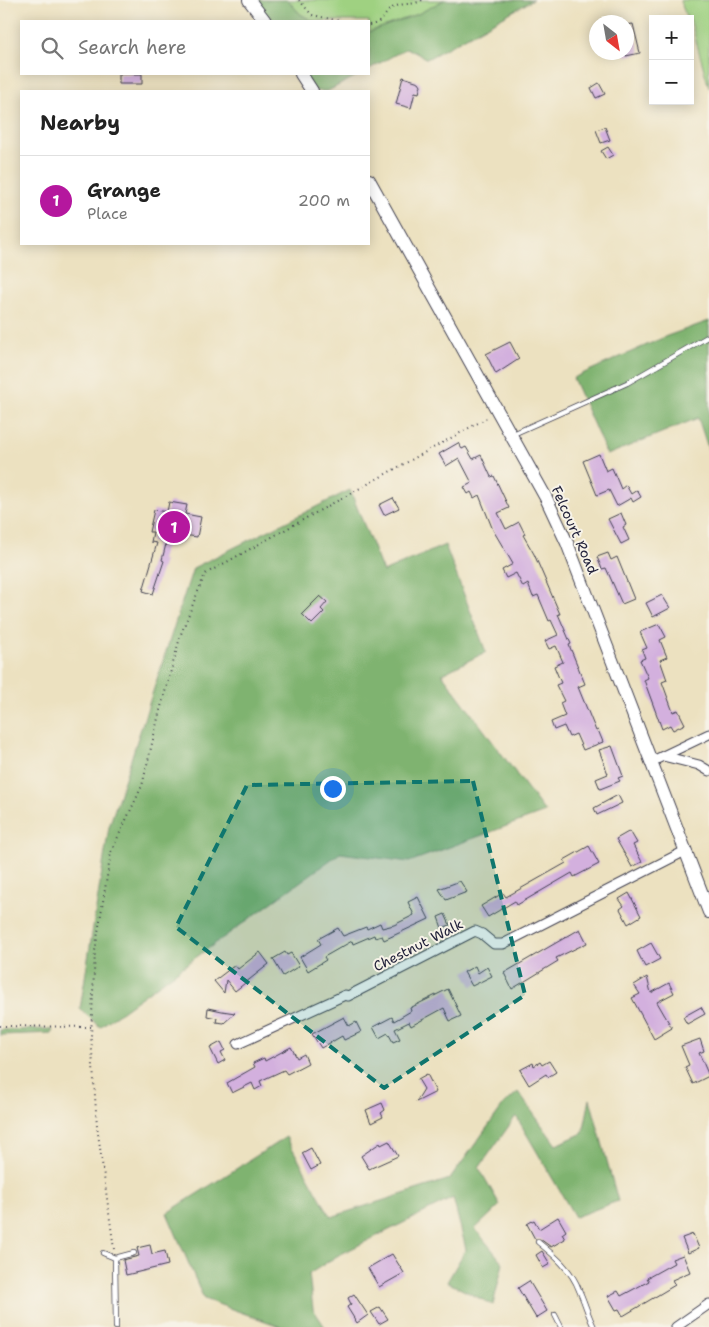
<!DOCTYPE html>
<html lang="en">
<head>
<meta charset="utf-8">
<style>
  :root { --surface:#fff; --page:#f6f6f6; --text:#222; --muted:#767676; --line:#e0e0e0; --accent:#b5179e }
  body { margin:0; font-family:"Shantell Sans",sans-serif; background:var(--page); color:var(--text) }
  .controls { position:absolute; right:15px; top:15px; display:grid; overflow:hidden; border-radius:0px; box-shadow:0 2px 12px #0003 }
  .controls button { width:45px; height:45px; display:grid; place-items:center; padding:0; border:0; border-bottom:1px solid var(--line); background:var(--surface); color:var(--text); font:25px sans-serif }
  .compass { position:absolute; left:589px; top:15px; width:45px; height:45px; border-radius:50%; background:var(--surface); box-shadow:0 2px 12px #0003; rotate:149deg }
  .you { position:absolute; left:332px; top:788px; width:18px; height:18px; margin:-12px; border:4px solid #fff; border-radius:50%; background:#1a73e8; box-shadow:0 0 0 8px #1a73e833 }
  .badge { display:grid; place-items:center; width:32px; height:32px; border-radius:50%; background:var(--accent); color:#fff; font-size:16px; font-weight:700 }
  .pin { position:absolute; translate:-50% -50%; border:2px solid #fff; box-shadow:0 1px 5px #0006 }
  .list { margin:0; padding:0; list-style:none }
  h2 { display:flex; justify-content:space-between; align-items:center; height:65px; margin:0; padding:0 20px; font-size:21px }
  h2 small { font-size:16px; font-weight:400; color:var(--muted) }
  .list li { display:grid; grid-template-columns:32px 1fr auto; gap:15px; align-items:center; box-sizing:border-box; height:90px; padding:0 20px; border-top:1px solid var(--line) }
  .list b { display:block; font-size:19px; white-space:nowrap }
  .list p { margin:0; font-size:16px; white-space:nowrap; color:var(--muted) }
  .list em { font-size:16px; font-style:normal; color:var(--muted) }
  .icon { flex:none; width:28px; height:28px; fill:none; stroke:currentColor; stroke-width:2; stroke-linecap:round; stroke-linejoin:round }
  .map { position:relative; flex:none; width:709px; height:1327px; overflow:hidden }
  .search { position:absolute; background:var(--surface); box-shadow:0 2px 12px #0003; left:20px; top:20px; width:350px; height:55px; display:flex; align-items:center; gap:12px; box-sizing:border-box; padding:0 18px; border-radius:0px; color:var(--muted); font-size:19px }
  .panel { position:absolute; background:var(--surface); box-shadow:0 2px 12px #0003; left:20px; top:90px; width:350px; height:155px; border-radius:0px }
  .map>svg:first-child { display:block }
</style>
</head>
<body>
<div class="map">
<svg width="709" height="1327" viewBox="0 0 709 1327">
  <rect width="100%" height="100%" fill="#f7f3e8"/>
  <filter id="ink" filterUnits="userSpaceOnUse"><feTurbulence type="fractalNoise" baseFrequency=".02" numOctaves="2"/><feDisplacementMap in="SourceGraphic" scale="10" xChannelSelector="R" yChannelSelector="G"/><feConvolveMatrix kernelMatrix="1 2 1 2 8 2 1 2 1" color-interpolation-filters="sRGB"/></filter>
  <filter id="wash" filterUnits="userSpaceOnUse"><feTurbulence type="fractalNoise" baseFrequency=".0096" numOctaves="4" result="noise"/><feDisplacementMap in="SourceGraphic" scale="20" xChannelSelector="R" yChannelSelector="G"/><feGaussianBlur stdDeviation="1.12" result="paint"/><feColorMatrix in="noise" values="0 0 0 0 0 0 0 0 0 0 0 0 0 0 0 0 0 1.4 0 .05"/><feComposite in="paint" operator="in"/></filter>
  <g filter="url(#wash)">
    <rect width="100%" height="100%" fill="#ece1c0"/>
    <path fill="#9fd181" stroke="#607a5e" d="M 288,0 L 444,0 L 418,14 L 369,32 L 369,21 L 313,21 L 300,14 Z
      M 680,0 L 709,0 L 709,88 L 690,19 L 687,19 Z"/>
    <path fill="#7fb36f" stroke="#506a55" d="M 249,0 L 288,0 L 300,14 L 313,21 L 265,21 Z
      M 444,0 L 533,0 L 427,59 L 407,48 L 369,69 L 369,32 L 418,14 Z
      M 301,74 L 360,74 L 328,91 L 312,91 Z
      M 709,321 L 709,451 L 698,418 L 607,455 L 573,378 L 667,336 Z
      M 350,490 L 383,572 L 445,545 L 486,652 L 442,674 L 545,812 L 409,862 L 340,853 L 100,1027 L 80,1009 L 109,827 L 193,568 Z
      M 52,1029 L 53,1033 L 0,1035 L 0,1030 Z
      M 518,1092 L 556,1145 L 583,1133 L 590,1099 L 618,1201 L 575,1217 L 516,1116 L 479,1168 L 500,1205 L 475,1229 L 503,1263 L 493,1305 L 447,1282 L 466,1249 L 453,1198 L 337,1256 L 309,1274 L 313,1309 L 325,1327 L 282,1327 L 204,1299 L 167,1213 L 286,1137 L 331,1217 L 450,1179 L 504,1104 Z"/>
    <g id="blocks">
      <path fill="#d3b0de" d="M 633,24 L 640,53 L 626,56 L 626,25 Z
        M 119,74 L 142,74 L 142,84 L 119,84 Z
        M 403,77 L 419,82 L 421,85 L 419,93 L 415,92 L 411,108 L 396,104 Z
        M 599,83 L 605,94 L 596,98 L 591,88 Z
        M 605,127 L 610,140 L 601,143 L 596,130 Z
        M 608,147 L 613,155 L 606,159 L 601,151 Z
        M 510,342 L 519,359 L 496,374 L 486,354 Z
        M 458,443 L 462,449 L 466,447 L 473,459 L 481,455 L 491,477 L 494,476 L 509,508 L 498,513 L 506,529 L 519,522 L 525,534 L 523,535 L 534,554 L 560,614 L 558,614 L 571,644 L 569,645 L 585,684 L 578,687 L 596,731 L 598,730 L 603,742 L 583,750 L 576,734 L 569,737 L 564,726 L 554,730 L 551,722 L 565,716 L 560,703 L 564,701 L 556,685 L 561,683 L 554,666 L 563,662 L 556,646 L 549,649 L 545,641 L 558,635 L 551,620 L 549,621 L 538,595 L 533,597 L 528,584 L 523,587 L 516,573 L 506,578 L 502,570 L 513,564 L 493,530 L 479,495 L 474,498 L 471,492 L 468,494 L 464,487 L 472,483 L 459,458 L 446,466 L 439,454 Z
        M 599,454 L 606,471 L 612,468 L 621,489 L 626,485 L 631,494 L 637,490 L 641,497 L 633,502 L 631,498 L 617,506 L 609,490 L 597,495 L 583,461 Z
        M 393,498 L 399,508 L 384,515 L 379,505 Z
        M 169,502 L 187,505 L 185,514 L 201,517 L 197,537 L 184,535 L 182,543 L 167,540 L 162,560 L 164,561 L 153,594 L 143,591 L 157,543 L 151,542 L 153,532 L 149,532 L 154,510 L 167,512 Z
        M 621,513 L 626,525 L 623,527 L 629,540 L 621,544 L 608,519 Z
        M 608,553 L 611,560 L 617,557 L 634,599 L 622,604 L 606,568 L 602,569 L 597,557 Z
        M 662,595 L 670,608 L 653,617 L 646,603 Z
        M 320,596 L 327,602 L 321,609 L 324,612 L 312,624 L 302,614 Z
        M 659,624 L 666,637 L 660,640 L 667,657 L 660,660 L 667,680 L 662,682 L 673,712 L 678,710 L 685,724 L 673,730 L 670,725 L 662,729 L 644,680 L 648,678 L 640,660 L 645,658 L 642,650 L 647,648 L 640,632 Z
        M 612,746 L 623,776 L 618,778 L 620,781 L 600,789 L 596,779 L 608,774 L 599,750 Z
        M 618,795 L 622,803 L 597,815 L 594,808 Z
        M 630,831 L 637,843 L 633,845 L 642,862 L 632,867 L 616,839 Z
        M 589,846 L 599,864 L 574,877 L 572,873 L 517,905 L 515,901 L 488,917 L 481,906 L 503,893 L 506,897 L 566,863 L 564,860 Z
        M 460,881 L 467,892 L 446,900 L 439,889 Z
        M 629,893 L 641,916 L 628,924 L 620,909 L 624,906 L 619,899 Z
        M 418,897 L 429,919 L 384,940 L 382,936 L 375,938 L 374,935 L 353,944 L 352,941 L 324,957 L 326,960 L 308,971 L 300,957 L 321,944 L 318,939 L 338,928 L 343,936 L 366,927 L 367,929 L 380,923 L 382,928 L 394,925 L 414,915 L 408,902 Z
        M 445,914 L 450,925 L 442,928 L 438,917 Z
        M 580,929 L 587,943 L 556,958 L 558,961 L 512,989 L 504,973 Z
        M 651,943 L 660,959 L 645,967 L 637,951 Z
        M 260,952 L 269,964 L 235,991 L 226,980 L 224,993 L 214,981 L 235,965 L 238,969 Z
        M 285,952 L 287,955 L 291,953 L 299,966 L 283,976 L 273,959 Z
        M 475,966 L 478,973 L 487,967 L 492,976 L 472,986 L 464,972 Z
        M 647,977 L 651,993 L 669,983 L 674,993 L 657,1002 L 672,1028 L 654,1039 L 632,998 L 640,994 L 634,985 Z
        M 448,989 L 461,1016 L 450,1021 L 444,1008 L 411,1026 L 409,1022 L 395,1029 L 400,1039 L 393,1042 L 388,1033 L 379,1038 L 373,1027 L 392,1017 L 394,1021 L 411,1011 L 410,1008 Z
        M 701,1007 L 705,1014 L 687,1024 L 683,1017 Z
        M 208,1008 L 222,1011 L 235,1013 L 224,1023 L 216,1022 L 217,1018 L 207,1016 Z
        M 344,1017 L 349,1026 L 356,1022 L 361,1032 L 344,1040 L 342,1036 L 321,1048 L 312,1034 Z
        M 700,1039 L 704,1051 L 699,1053 L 709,1076 L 693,1084 L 685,1067 L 689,1065 L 681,1046 Z
        M 221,1042 L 225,1050 L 221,1052 L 225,1060 L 218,1064 L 210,1048 Z
        M 291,1047 L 297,1058 L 304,1054 L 308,1063 L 287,1074 L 284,1070 L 260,1081 L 262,1086 L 255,1090 L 252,1083 L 232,1093 L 227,1083 L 255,1067 L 253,1063 L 264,1058 L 265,1061 Z
        M 549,1061 L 556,1072 L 548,1077 L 546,1074 L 529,1085 L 520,1070 L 533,1063 L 534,1066 L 540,1062 L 542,1065 Z
        M 427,1074 L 436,1092 L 416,1102 L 424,1089 L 418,1079 Z
        M 382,1103 L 385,1110 L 381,1113 L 383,1117 L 371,1123 L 366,1110 Z
        M 389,1141 L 398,1156 L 369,1169 L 361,1156 L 380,1143 L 381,1145 Z
        M 311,1148 L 320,1165 L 311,1170 L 302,1153 Z
        M 558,1217 L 566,1231 L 562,1234 L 565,1239 L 551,1247 L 540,1239 L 535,1239 L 527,1224 L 534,1220 L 539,1229 Z
        M 693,1234 L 699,1248 L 688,1253 L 682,1238 Z
        M 150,1245 L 152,1254 L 165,1251 L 168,1265 L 126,1275 L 123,1260 L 139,1256 L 137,1248 Z
        M 542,1251 L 550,1264 L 543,1268 L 536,1255 Z
        M 392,1254 L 404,1273 L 379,1287 L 368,1268 Z
        M 683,1255 L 690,1272 L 672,1280 L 675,1285 L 623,1316 L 619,1309 L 616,1310 L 608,1296 L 618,1291 L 621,1296 L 649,1281 L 647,1278 L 674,1263 L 672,1259 Z
        M 529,1281 L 547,1311 L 536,1318 L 518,1288 Z
        M 354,1294 L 368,1315 L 357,1323 L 347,1307 L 351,1304 L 348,1298 Z
        M 380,1307 L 388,1319 L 379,1324 L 371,1312 Z"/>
    </g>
  </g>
  <g filter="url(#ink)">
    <use href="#blocks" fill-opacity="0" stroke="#403f4f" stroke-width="1"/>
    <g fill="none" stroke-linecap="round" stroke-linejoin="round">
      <defs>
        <path id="lane" d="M 511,435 L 627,383 L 709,336
          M 538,1242 C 554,1255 572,1270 579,1290 C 585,1303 588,1315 594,1327
          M 103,1253 L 115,1258 L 134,1253
          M 115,1258 L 116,1327
          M 555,1315 L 561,1327"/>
        <path id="street" d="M 663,756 L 709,734
          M 651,762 L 663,756 L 699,765 L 709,771
          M 238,1044 L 345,995 L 348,996 L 475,931 L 482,934 L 494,944 L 503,944 L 687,850
          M 676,1327 L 709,1304"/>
        <path id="secondary" d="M 249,0 L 265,21
          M 301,74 L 312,91
          M 369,180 L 546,498 L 567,543 L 709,912"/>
      </defs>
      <use href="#lane" stroke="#403f4f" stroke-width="6"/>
      <use href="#street" stroke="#403f4f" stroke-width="11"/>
      <use href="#secondary" stroke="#403f4f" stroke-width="14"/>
      <path stroke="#403f4f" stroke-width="2" stroke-dasharray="1 4" stroke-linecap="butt" d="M 299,0 L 312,15 L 340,21
        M 369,25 C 386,23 383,12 394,7 C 404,2 413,6 422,0
        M 0,1026 L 92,1027
        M 114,1249 L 97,1126 L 91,1036 L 95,951 L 111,852 L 142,786 L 159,714 L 181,634 L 205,574 L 487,418"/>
      <use href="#lane" stroke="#fff" stroke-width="4.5"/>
      <use href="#street" stroke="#fff" stroke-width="9"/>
      <use href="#secondary" stroke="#fff" stroke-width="12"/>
    </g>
  </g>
  <path fill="#0f766e" fill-opacity="0.2" stroke="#0f766e" stroke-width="4" stroke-dasharray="10 6" stroke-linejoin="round" d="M 473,781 L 525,995 L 384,1088 L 176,927 L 247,785 Z"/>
  <g text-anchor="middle" stroke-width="4" stroke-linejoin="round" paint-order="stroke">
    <g font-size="14" fill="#22223b" stroke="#f7f3e8">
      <text transform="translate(575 530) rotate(66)" y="5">Felcourt Road</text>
      <text transform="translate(418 945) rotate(-27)" y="5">Chestnut Walk</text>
    </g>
  </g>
</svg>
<div class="controls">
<button>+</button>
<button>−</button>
</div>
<svg class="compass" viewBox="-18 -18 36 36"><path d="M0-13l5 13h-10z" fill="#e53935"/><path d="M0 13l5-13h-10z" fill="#767676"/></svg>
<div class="you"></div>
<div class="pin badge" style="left:174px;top:527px">1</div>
<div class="search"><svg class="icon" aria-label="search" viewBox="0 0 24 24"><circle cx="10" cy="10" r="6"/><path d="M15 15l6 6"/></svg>Search here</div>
<section class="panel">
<h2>Nearby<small></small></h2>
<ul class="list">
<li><span class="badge">1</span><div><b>Grange</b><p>Place</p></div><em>200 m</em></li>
</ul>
</section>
</div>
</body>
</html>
